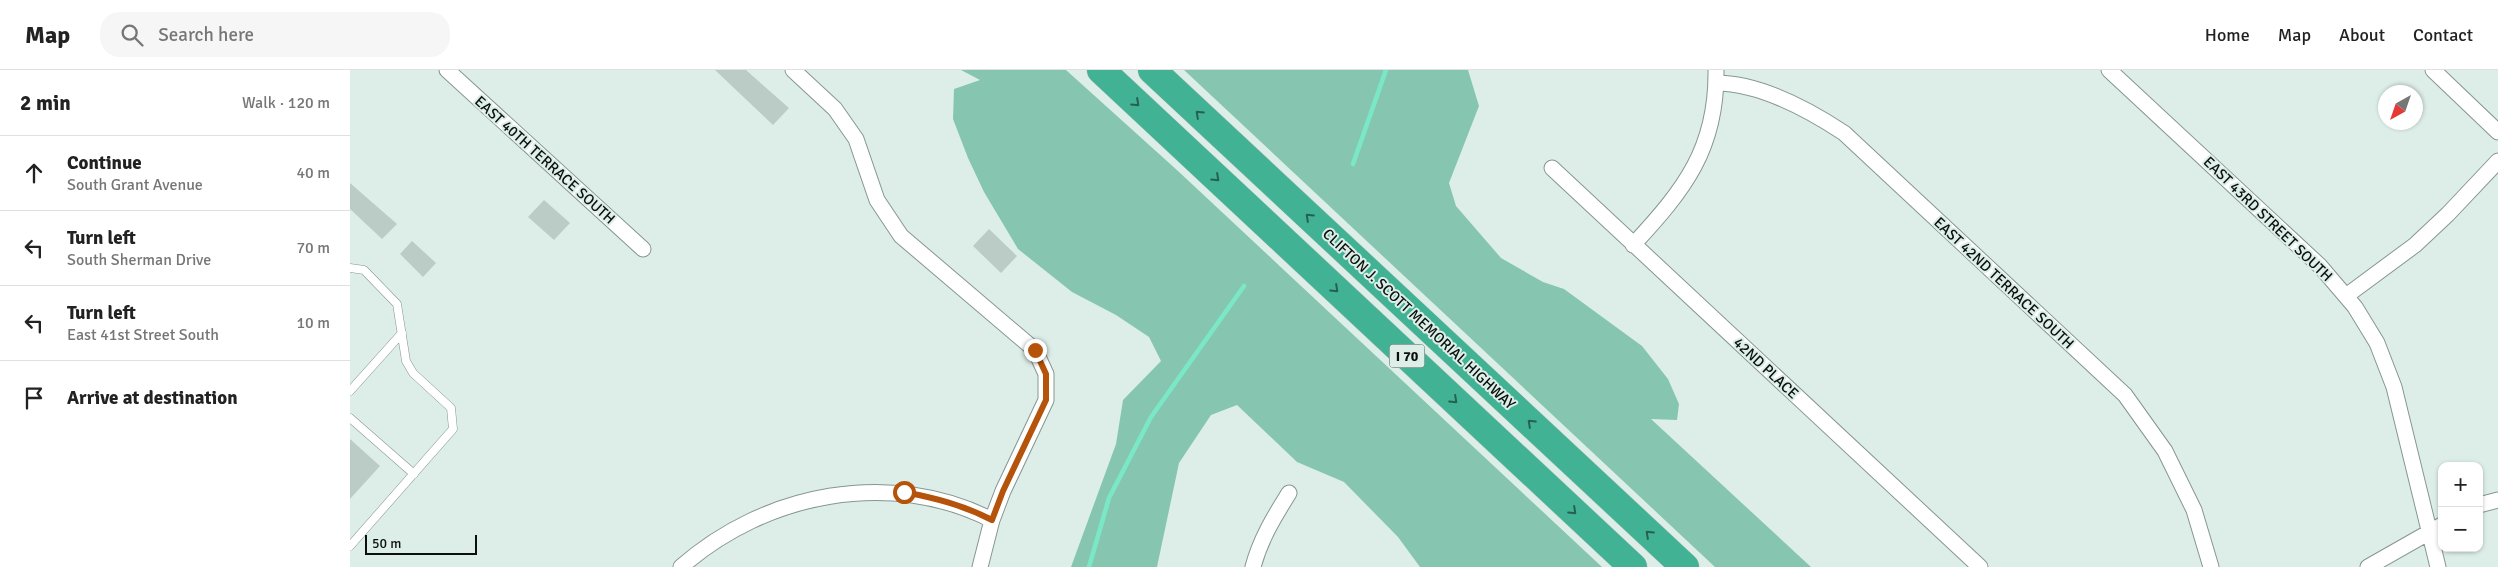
<!DOCTYPE html>
<html lang="en">
<head>
<meta charset="utf-8">
<style>
  :root { --surface:#fff; --page:#f6f6f6; --text:#222; --muted:#767676; --line:#e0e0e0 }
  body { margin:0; font-family:Signika,sans-serif; background:var(--page); color:var(--text) }
  .controls { position:absolute; right:15px; bottom:15px; display:grid; overflow:hidden; border-radius:10px; box-shadow:0 1px 4px #0004 }
  .controls button { width:45px; height:45px; display:grid; place-items:center; padding:0; border:0; border-bottom:1px solid var(--line); background:var(--surface); color:var(--text); font:25px sans-serif }
  .compass { position:absolute; left:2028px; top:15px; width:45px; height:45px; border-radius:50%; background:var(--surface); box-shadow:0 1px 4px #0004; rotate:220deg }
  .scale { position:absolute; left:15px; bottom:12px; width:112px; box-sizing:border-box; padding-left:5px; border:2px solid #0a100e; border-top:0; font-size:14px; line-height:18px; white-space:nowrap; color:#0a100e; -webkit-text-stroke:4px #ddeee8; paint-order:stroke }
  .stop { position:absolute; width:15px; height:15px; margin:-11px; border:4px solid #b45309; border-radius:50%; background:#fff }
  .stop.end { background:#b45309; border-color:#fff; box-shadow:0 1px 5px #0008 }
  .list { margin:0; padding:0; list-style:none }
  h2 { display:flex; justify-content:space-between; align-items:center; height:65px; margin:0; padding:0 20px; font-size:21px }
  h2 small { font-size:16px; font-weight:400; color:var(--muted) }
  .list li { display:grid; grid-template-columns:32px 1fr auto; gap:15px; align-items:center; box-sizing:border-box; height:75px; padding:0 20px; border-top:1px solid var(--line) }
  .list b { display:block; font-size:19px; white-space:nowrap }
  .list p { margin:0; font-size:16px; white-space:nowrap; color:var(--muted) }
  .list em { font-size:16px; font-style:normal; color:var(--muted) }
  .icon { flex:none; width:28px; height:28px; fill:none; stroke:currentColor; stroke-width:2; stroke-linecap:round; stroke-linejoin:round }
  .map { position:relative; flex:none; width:2148px; height:497px; overflow:hidden }
  header { display:flex; align-items:center; gap:30px; box-sizing:border-box; height:70px; padding:0 25px; background:var(--surface); border-bottom:1px solid var(--line) }
  header strong { font-size:24px }
  nav { display:flex; gap:28px; margin-inline-start:auto; font-size:18px }
  .search { width:350px; height:45px; background:var(--page); display:flex; align-items:center; gap:12px; box-sizing:border-box; padding:0 18px; border-radius:20px; color:var(--muted); font-size:19px }
  main { display:flex }
  aside { flex:1; background:var(--surface) }
  .map>svg:first-child { display:block }
</style>
</head>
<body>
<header>
<strong>Map</strong>
<div class="search"><svg class="icon" aria-label="search" viewBox="0 0 24 24"><circle cx="10" cy="10" r="6"/><path d="M15 15l6 6"/></svg>Search here</div>
<nav><a>Home</a><a>Map</a><a>About</a><a>Contact</a></nav>
</header>
<main>
<aside>
<h2>2 min<small>Walk · 120 m</small></h2>
<ul class="list">
<li><svg class="icon" aria-label="ahead" viewBox="0 0 24 24"><path d="M12 20V5M6 11l6-6 6 6"/></svg><div><b>Continue</b><p>South Grant Avenue</p></div><em>40 m</em></li>
<li><svg class="icon" aria-label="left" viewBox="0 0 24 24"><path d="M17 20v-9H6M10 6l-5 5 5 5"/></svg><div><b>Turn left</b><p>South Sherman Drive</p></div><em>70 m</em></li>
<li><svg class="icon" aria-label="left" viewBox="0 0 24 24"><path d="M17 20v-9H6M10 6l-5 5 5 5"/></svg><div><b>Turn left</b><p>East 41st Street South</p></div><em>10 m</em></li>
<li><svg class="icon" aria-label="arrive" viewBox="0 0 24 24"><path d="M6 21V4h12l-3 4 3 4H6"/></svg><div><b>Arrive at destination</b></div></li>
</ul>
</aside>
<div class="map">
<svg width="2148" height="497" viewBox="0 0 2148 497">
  <rect width="100%" height="100%" fill="#ddeee8"/>
  <path fill="#86c6b1" d="M 611,0 L 716,0 L 828,101 L 1252,497 L 1070,497 L 1048,467 L 994,412 L 947,392 L 887,335 L 861,345 L 829,393 L 807,497 L 721,497 L 766,374 L 773,330 L 811,291 L 799,267 L 766,245 L 722,222 L 668,179 L 634,122 L 618,88 L 603,49 L 604,19 L 630,10 Z
    M 834,0 L 1118,0 L 1129,36 L 1099,113 L 1106,136 L 1151,188 L 1193,212 L 1214,219 L 1292,276 L 1318,309 L 1329,334 L 1327,350 L 1301,349 L 1461,497 L 1365,497 Z"/>
  <g fill="none" stroke-linecap="round" stroke-linejoin="round">
    <path stroke="#7ae8c7" stroke-width="4.5" d="M 1003,94 L 1036,0
      M 739,497 L 759,428 L 801,347 L 894,216"/>
  </g>
  <path fill="#bbccc6" d="M 365,0 L 396,0 L 439,38 L 423,55 Z
    M 0,113 L 47,154 L 32,169 L 0,139 Z
    M 194,130 L 220,153 L 204,170 L 178,147 Z
    M 639,159 L 667,186 L 651,203 L 623,176 Z
    M 62,171 L 86,193 L 73,207 L 50,184 Z
    M 0,369 L 30,396 L 0,429 Z"/>
  <g fill="none" stroke-linecap="round" stroke-linejoin="round">
    <defs>
      <path id="lane" d="M 0,198 L 14,200 L 47,234 L 56,291 L 63,303 L 101,338 L 103,359 L 0,476
        M 0,321 L 52,263
        M 0,348 L 64,404"/>
      <path id="street" d="M 97,0 L 293,179
        M 443,0 L 485,39 L 506,69 L 527,130 L 551,166 L 685,280 L 696,304 L 696,330 L 653,421 L 642,450 L 630,497
        M 1759,0 L 1970,196 L 2005,237 L 2027,273 L 2044,317 L 2088,497
        M 2083,0 L 2148,62
        M 1366,13 C 1409,13 1459,40 1494,63 L 1775,325 L 1815,381 L 1844,440 L 1861,497
        M 1202,98 L 1630,497
        M 1283,175 C 1334,120 1367,79 1366,0
        M 1996,226 L 2065,175 L 2098,144 L 2148,91
        M 2129,435 L 2148,430
        M 331,497 C 415,423 540,398 642,450
        M 903,497 C 910,470 924,447 939,423
        M 2018,497 L 2092,455"/>
      <path id="highway" d="M 751,0 L 1283,497
        M 802,0 L 1335,497"/>
    </defs>
    <use href="#lane" stroke="#869690" stroke-width="9"/>
    <use href="#street" stroke="#869690" stroke-width="17"/>
    <use href="#highway" stroke="#c9caca" stroke-width="29"/>
    <use href="#lane" stroke="#fff" stroke-width="8"/>
    <use href="#street" stroke="#fff" stroke-width="15"/>
    <use href="#highway" stroke="#41b293" stroke-width="28"/>
  </g>
  <defs><path id="oneway-chevron" d="M-2-3.5L2.5 0L-2 3.5" fill="none" stroke-width="1.6" stroke-linecap="round" stroke-linejoin="round" transform="scale(1.25)"/></defs>
  <g stroke="#266150">
    <use href="#oneway-chevron" transform="translate(786 33) rotate(43)"/>
    <use href="#oneway-chevron" transform="translate(849 44) rotate(-137)"/>
    <use href="#oneway-chevron" transform="translate(866 108) rotate(43)"/>
    <use href="#oneway-chevron" transform="translate(959 147) rotate(-137)"/>
    <use href="#oneway-chevron" transform="translate(985 219) rotate(43)"/>
    <use href="#oneway-chevron" transform="translate(1104 330) rotate(43)"/>
    <use href="#oneway-chevron" transform="translate(1181 353) rotate(-137)"/>
    <use href="#oneway-chevron" transform="translate(1223 441) rotate(43)"/>
    <use href="#oneway-chevron" transform="translate(1299 464) rotate(-137)"/>
  </g>
  <g fill="none" stroke-linecap="round" stroke-linejoin="round">
    <path stroke="#b45309" stroke-width="6" d="M 554,422 C 585,428 613,435 642,450 L 653,421 L 696,330 L 696,304 L 685,280"/>
  </g>
  <g text-anchor="middle" stroke-width="4" stroke-linejoin="round" paint-order="stroke">
    <rect fill="#ddeee8" stroke="#49534f" stroke-width="1" x="1039.5" y="274.5" width="35" height="23" rx="4"/>
    <g font-size="14" font-weight="bold" fill="#0a100e">
      <text x="1057" y="291">I 70</text>
    </g>
    <g font-size="15" fill="#0a100e" stroke="#ddeee8">
      <text transform="translate(195 90) rotate(42)" y="5">EAST 40TH TERRACE SOUTH</text>
      <text transform="translate(1918 149) rotate(44)" y="5">EAST 43RD STREET SOUTH</text>
      <text transform="translate(1654 213) rotate(43)" y="5">EAST 42ND TERRACE SOUTH</text>
      <text transform="translate(1069 249) rotate(43)" y="5">CLIFTON J. SCOTT MEMORIAL HIGHWAY</text>
      <text transform="translate(1416 298) rotate(43)" y="5">42ND PLACE</text>
    </g>
  </g>
</svg>
<div class="controls">
<button>+</button>
<button>−</button>
</div>
<svg class="compass" viewBox="-18 -18 36 36"><path d="M0-13l5 13h-10z" fill="#e53935"/><path d="M0 13l5-13h-10z" fill="#767676"/></svg>
<div class="scale">50 m</div>
<div class="stop" style="left:554px;top:422px"></div>
<div class="stop end" style="left:685px;top:280px"></div>
</div>
</main>
</body>
</html>
